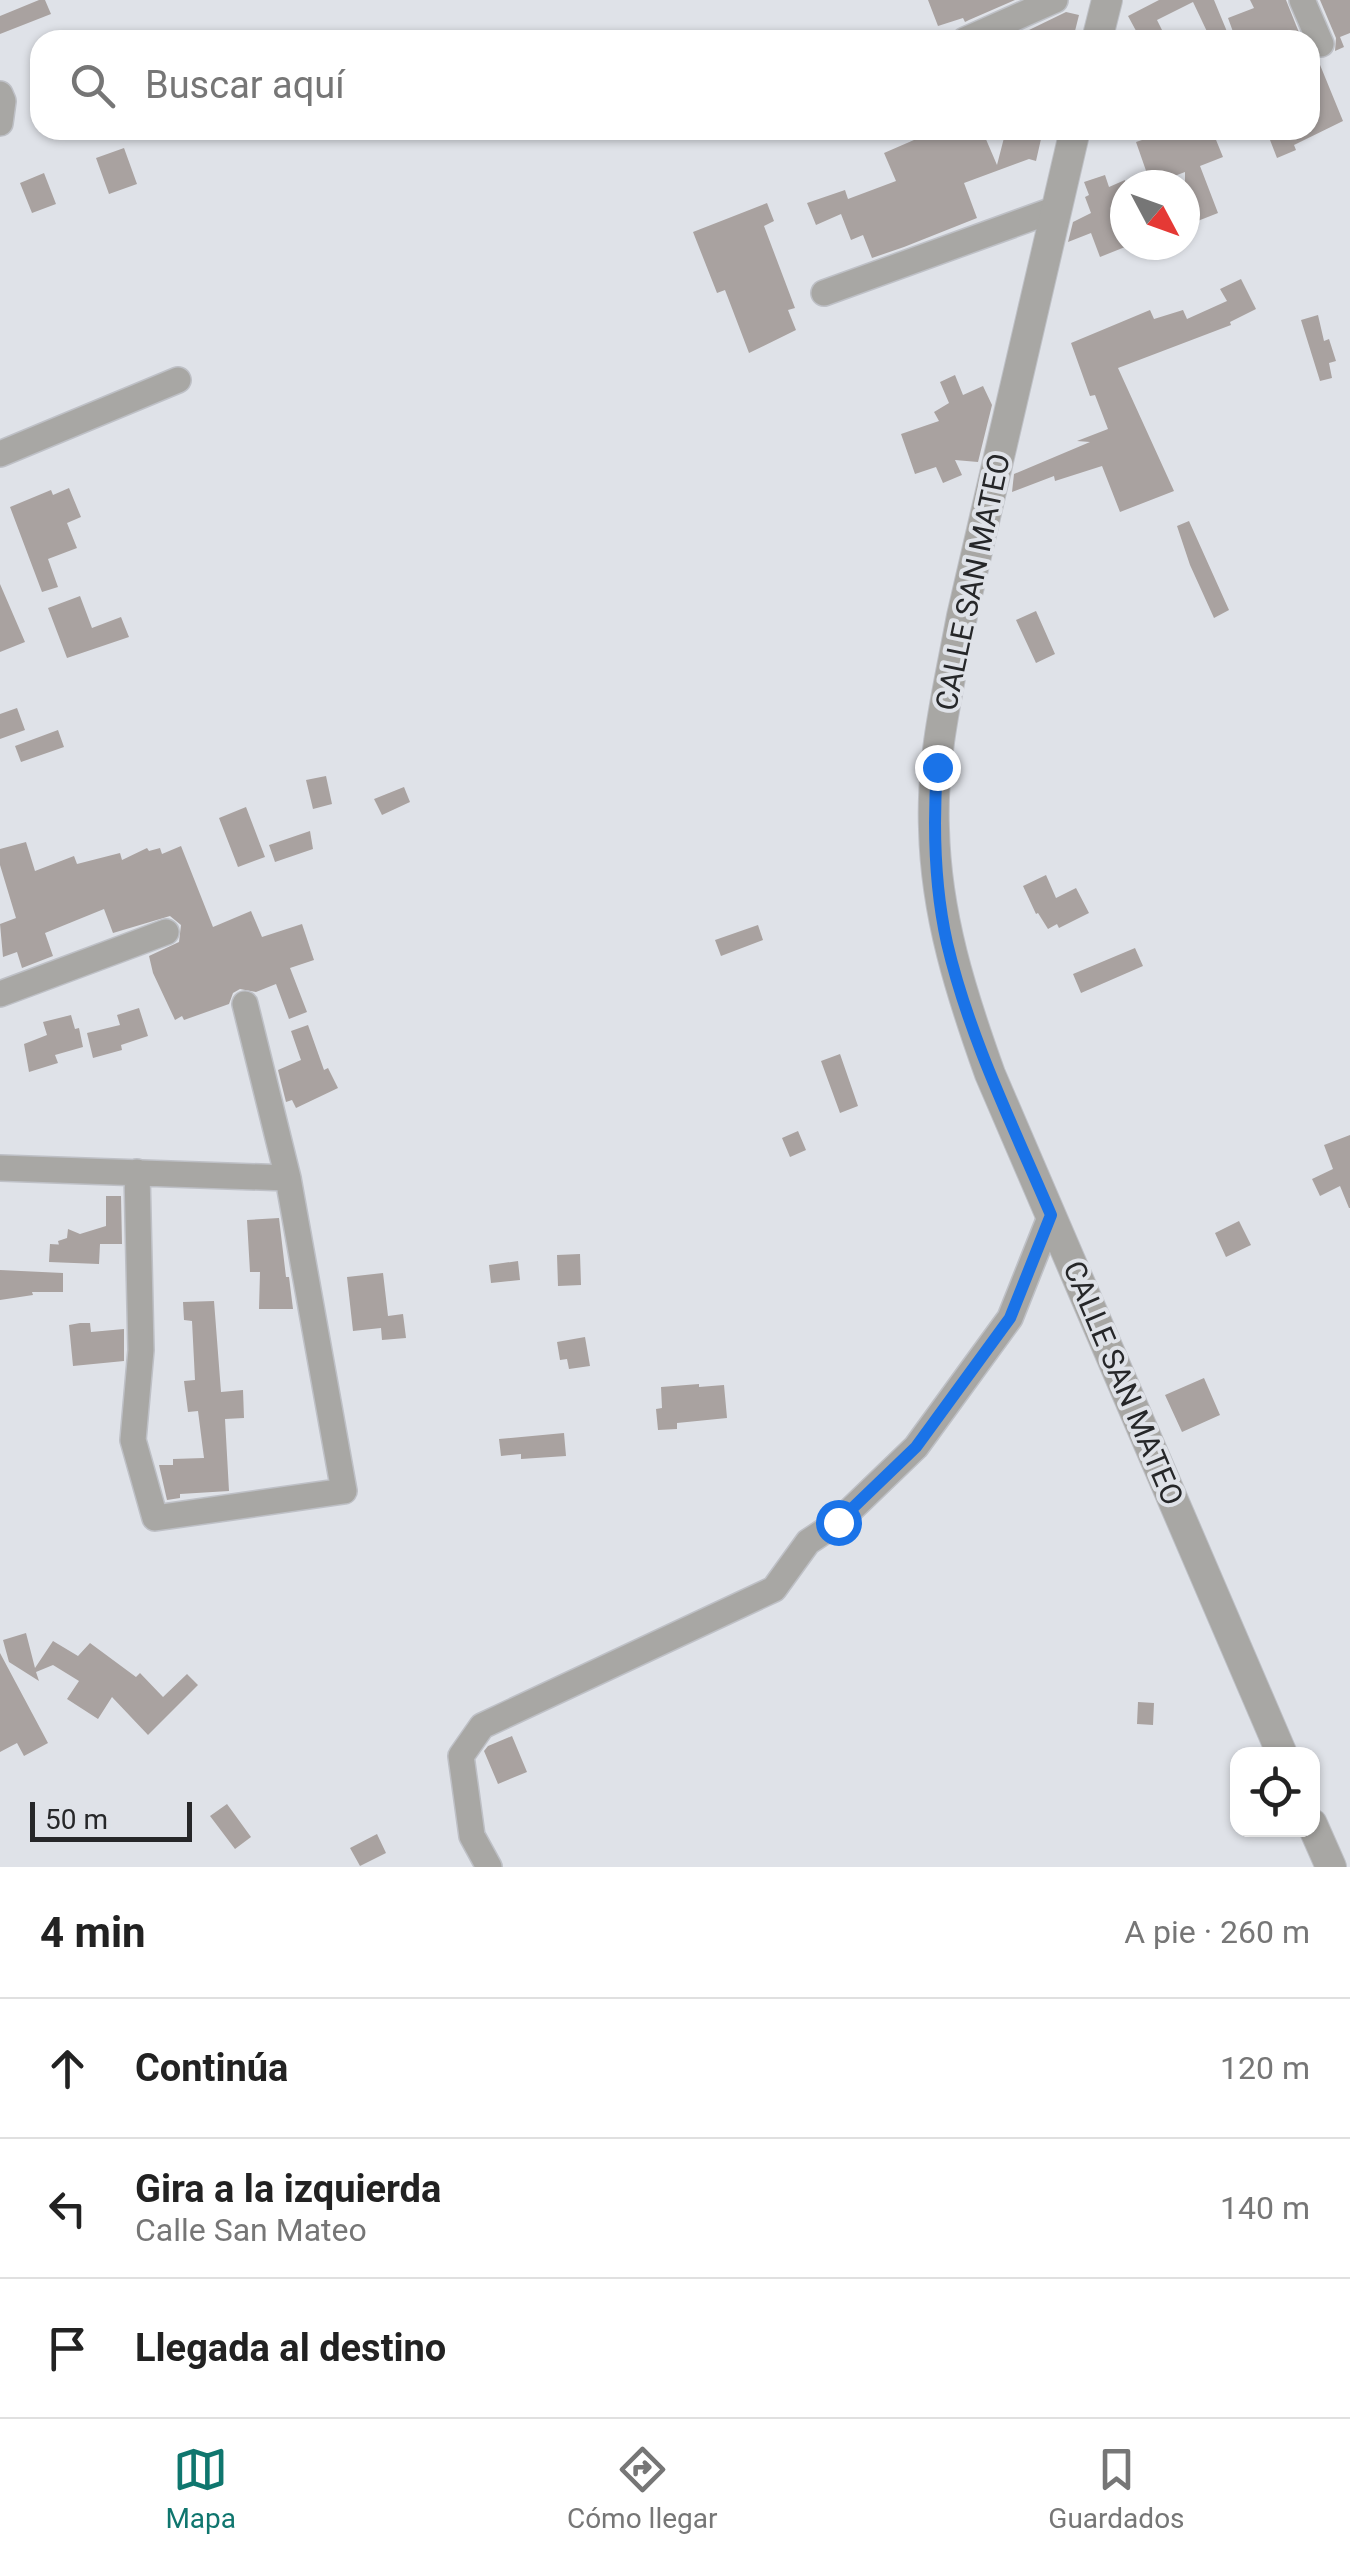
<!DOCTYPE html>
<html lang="es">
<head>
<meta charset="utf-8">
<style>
  :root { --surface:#fff; --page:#f2f2f2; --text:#222; --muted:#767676; --line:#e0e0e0; --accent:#0f766e }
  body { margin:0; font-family:Roboto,sans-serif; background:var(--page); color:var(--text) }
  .controls { position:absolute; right:30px; bottom:30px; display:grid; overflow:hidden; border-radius:20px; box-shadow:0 2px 8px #0004 }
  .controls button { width:90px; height:90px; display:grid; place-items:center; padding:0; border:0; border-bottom:2px solid var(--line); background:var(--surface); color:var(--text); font:50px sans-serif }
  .compass { position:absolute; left:1110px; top:170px; width:90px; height:90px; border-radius:50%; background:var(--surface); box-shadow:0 2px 8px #0004; rotate:131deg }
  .scale { position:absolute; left:30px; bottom:25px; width:162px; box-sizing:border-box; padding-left:10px; border:5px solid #262729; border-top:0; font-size:28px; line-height:35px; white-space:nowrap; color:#262729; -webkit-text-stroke:8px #dfe2e8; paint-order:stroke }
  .stop { position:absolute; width:30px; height:30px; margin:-22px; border:8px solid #1a73e8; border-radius:50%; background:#fff }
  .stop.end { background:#1a73e8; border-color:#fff; box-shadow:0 2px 10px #0008 }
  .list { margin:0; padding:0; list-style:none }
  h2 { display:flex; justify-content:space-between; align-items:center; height:130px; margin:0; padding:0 40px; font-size:42px }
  h2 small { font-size:32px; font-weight:400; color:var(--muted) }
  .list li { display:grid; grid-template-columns:65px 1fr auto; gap:30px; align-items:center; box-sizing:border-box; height:140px; padding:0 40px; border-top:2px solid var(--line) }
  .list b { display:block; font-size:38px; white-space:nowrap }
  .list p { margin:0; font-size:32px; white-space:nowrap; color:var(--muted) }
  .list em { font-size:32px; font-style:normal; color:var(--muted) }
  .icon { flex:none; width:55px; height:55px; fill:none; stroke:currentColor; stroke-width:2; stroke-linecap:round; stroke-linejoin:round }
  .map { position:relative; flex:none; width:1350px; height:1867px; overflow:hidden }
  .search { position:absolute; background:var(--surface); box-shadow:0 2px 8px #0004; left:30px; right:30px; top:30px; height:110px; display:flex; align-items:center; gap:25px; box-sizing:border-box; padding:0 35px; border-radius:30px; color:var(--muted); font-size:38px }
  .sheet { height:550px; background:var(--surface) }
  nav { display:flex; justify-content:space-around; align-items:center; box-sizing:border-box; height:140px; border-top:2px solid var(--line); background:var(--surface); font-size:28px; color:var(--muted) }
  nav a { display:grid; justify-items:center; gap:5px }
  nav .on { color:var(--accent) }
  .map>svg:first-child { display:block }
</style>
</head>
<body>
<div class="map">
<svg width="1350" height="1867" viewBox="0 0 1350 1867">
  <rect width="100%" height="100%" fill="#dfe2e8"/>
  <path fill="#a9a2a0" d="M 39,0 L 45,0 L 51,14 L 0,34 L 0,16 Z
    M 928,0 L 1015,0 L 969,20 L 965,22 L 963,18 L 938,26 Z
    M 1159,0 L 1214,0 L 1228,34 L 1211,40 L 1193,2 L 1157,20 L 1167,40 L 1141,40 L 1128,16 Z
    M 1250,0 L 1286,0 L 1302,40 L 1236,40 L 1228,18 L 1254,8 Z
    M 1320,0 L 1350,0 L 1350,33 L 1340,37 L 1344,47 L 1335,51 L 1336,38 Z
    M 1066,12 L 1079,15 L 1074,35 L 1063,32 L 1061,40 L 1025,40 L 1029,30 Z
    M 1310,56 L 1318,60 L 1343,121 L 1294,145 L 1296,150 L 1277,158 L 1270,140 L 1278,137 L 1275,130 L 1310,130 Z
    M 937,130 L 982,130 L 997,165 L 1006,130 L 1022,134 L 1022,130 L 1041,130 L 1041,139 L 1036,161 L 1029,159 L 964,183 L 977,218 L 904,247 L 872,258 L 863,235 L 851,240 L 841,214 L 816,225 L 807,203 L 845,190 L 848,199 L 896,181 L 884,153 Z
    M 1172,130 L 1212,130 L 1223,157 L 1200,166 L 1218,213 L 1185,226 L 1185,172 L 1151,185 L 1136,142 Z
    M 124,148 L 137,184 L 109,194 L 96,158 Z
    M 44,173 L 56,204 L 32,213 L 20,183 Z
    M 1105,175 L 1109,187 L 1125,180 L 1125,247 L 1100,257 L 1091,233 L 1068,242 L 1073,222 L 1091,213 L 1085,197 L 1089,195 L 1084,182 Z
    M 767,203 L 774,221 L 764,226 L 795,308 L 788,310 L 796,330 L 749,353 L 725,290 L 717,293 L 693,232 Z
    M 1241,279 L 1256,309 L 1230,322 L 1231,325 L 1118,368 L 1174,491 L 1120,512 L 1102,466 L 1055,481 L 1054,476 L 1012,492 L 1014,474 L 1090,442 L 1077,441 L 1108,429 L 1095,395 L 1090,396 L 1071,343 L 1150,310 L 1154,319 L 1183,310 L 1187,319 L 1227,301 L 1220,289 Z
    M 1318,315 L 1324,341 L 1329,339 L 1336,361 L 1329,363 L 1332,378 L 1320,381 L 1301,320 Z
    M 955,375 L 963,395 L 983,386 L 992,405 L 978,462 L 955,460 L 962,475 L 943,483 L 936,467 L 915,474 L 901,434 L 939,421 L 934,412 L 949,403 L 940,382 Z
    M 69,488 L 81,517 L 67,523 L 77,548 L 48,559 L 58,587 L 42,592 L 10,507 L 51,490 L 53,495 Z
    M 1189,521 L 1229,610 L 1214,618 L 1190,565 L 1177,526 Z
    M 0,584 L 25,642 L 0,652 Z
    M 80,596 L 92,628 L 121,617 L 129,637 L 67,658 L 48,608 Z
    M 1036,611 L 1055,654 L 1036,663 L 1016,620 Z
    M 17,708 L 25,730 L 0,739 L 0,714 Z
    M 58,730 L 64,747 L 21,762 L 15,746 Z
    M 326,776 L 332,804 L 313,809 L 306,780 Z
    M 404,787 L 410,802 L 382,815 L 374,799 Z
    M 246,807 L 265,857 L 238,867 L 219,818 Z
    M 310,831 L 313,849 L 275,862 L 269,845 Z
    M 26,842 L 35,871 L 74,856 L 77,864 L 120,853 L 122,860 L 147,848 L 149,851 L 160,848 L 162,854 L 181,846 L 213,927 L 251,911 L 262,937 L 302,924 L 314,960 L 290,968 L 307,1012 L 289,1019 L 276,984 L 256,992 L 240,989 L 233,993 L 229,1004 L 184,1020 L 182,1016 L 175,1020 L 153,973 L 149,956 L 179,942 L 181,925 L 170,916 L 113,933 L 104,909 L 45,933 L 53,956 L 22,968 L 17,952 L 3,957 L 0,924 L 16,918 L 0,865 L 0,849 Z
    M 1046,875 L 1056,898 L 1076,888 L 1089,913 L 1059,928 L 1057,924 L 1048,929 L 1038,913 L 1036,914 L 1023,886 Z
    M 758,925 L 763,940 L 721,956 L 715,940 Z
    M 1135,948 L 1143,966 L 1081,993 L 1073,974 Z
    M 139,1008 L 148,1036 L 121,1045 L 122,1050 L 93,1058 L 87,1033 L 120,1025 L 117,1015 Z
    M 71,1015 L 75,1029 L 79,1028 L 83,1047 L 55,1055 L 58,1063 L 29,1072 L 24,1044 L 47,1035 L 43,1022 Z
    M 308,1025 L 324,1070 L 328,1068 L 338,1088 L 296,1108 L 292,1100 L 286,1102 L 278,1070 L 301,1060 L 291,1031 Z
    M 840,1054 L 858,1106 L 840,1113 L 821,1061 Z
    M 798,1131 L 806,1150 L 790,1157 L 782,1138 Z
    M 1350,1135 L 1350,1208 L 1349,1208 L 1340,1186 L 1320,1196 L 1312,1179 L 1333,1169 L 1324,1145 Z
    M 106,1196 L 121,1196 L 122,1244 L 100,1244 L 99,1264 L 49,1262 L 50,1244 L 66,1245 L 59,1245 L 58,1241 L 67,1238 L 68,1229 L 80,1234 L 106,1226 Z
    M 279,1218 L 286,1277 L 289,1277 L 293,1309 L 259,1309 L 260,1272 L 250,1272 L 247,1220 Z
    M 1239,1221 L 1251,1245 L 1226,1257 L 1215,1233 Z
    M 580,1254 L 581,1285 L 558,1286 L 557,1255 Z
    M 518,1261 L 520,1280 L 491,1283 L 489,1265 Z
    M 0,1270 L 63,1273 L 63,1292 L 32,1292 L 33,1295 L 0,1300 Z
    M 383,1273 L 388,1316 L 403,1314 L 406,1338 L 382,1340 L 381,1328 L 353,1331 L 347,1277 Z
    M 214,1301 L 221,1392 L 243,1390 L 244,1418 L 225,1419 L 229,1491 L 180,1494 L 180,1498 L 167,1500 L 159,1465 L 173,1465 L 173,1459 L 204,1458 L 198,1411 L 188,1412 L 184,1381 L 195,1380 L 192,1321 L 184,1320 L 183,1302 Z
    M 80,1323 L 90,1323 L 91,1332 L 124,1329 L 124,1361 L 73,1366 L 69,1325 Z
    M 585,1337 L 590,1366 L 569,1369 L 567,1359 L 560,1360 L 557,1342 Z
    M 1204,1378 L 1220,1415 L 1182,1432 L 1165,1395 Z
    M 699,1384 L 699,1387 L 724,1385 L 727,1418 L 677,1423 L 677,1429 L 658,1430 L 656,1409 L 662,1408 L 661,1387 Z
    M 564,1433 L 566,1456 L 521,1459 L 521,1454 L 501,1456 L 499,1439 Z
    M 26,1633 L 35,1668 L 53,1641 L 78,1656 L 90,1643 L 136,1677 L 140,1673 L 163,1697 L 187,1674 L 198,1685 L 148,1735 L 112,1697 L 98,1719 L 67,1699 L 79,1681 L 53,1665 L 36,1672 L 39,1681 L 9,1662 L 3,1640 Z
    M 0,1653 L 48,1743 L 24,1756 L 17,1743 L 0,1752 Z
    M 1138,1702 L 1154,1703 L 1153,1725 L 1137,1724 Z
    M 512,1736 L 527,1772 L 498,1784 L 484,1751 L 488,1746 Z
    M 227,1804 L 251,1837 L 235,1849 L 210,1816 Z
    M 377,1834 L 386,1853 L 360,1866 L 350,1848 Z"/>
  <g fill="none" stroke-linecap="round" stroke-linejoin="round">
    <defs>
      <path id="minor" d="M 1302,0 L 1321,44
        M 965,40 L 1055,0
        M 0,94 L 3,101 L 0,123
        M 824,293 L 1056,209
        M 0,454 L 178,380
        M 0,994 L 166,932
        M 245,1004 L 288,1178
        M 0,1168 L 288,1178 L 344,1491 L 155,1518 L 133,1440 L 141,1350 L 137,1172
        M 489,1867 L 472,1836 L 461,1756 L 482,1726 L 774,1589 L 808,1542 L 838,1522 L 916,1447 L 1010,1318 L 1051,1215"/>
      <path id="tertiary" d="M 1097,40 L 1107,0
        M 1075,130 L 962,616 C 949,686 931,758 934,829 C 936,915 961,993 990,1074 L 1282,1754
        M 1312,1824 L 1331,1867"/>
    </defs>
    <use href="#minor" stroke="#bec0c6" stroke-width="28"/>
    <use href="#tertiary" stroke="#bec0c6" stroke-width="32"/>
    <use href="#minor" stroke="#a8a7a4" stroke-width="25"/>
    <use href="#tertiary" stroke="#a8a7a4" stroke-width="30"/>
  </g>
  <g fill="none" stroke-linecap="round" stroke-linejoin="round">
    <path stroke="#1a73e8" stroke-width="12" d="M 838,1522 L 916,1447 L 1010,1318 L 1051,1215 C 1013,1126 969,1037 947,943 C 934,885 933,826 937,767"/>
  </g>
  <g text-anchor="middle" stroke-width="8" stroke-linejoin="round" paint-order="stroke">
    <g font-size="30" fill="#262729" stroke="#dfe2e8">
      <text transform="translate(973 582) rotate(-78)" y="10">CALLE SAN MATEO</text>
      <text transform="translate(1123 1383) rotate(67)" y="10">CALLE SAN MATEO</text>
    </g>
  </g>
</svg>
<div class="controls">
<button><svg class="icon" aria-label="locate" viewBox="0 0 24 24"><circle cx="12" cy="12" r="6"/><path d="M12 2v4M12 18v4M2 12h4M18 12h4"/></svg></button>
</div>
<svg class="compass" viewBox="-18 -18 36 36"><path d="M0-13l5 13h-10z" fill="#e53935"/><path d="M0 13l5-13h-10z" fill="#767676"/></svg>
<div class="scale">50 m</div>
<div class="stop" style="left:838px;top:1522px"></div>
<div class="stop end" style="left:937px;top:767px"></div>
<div class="search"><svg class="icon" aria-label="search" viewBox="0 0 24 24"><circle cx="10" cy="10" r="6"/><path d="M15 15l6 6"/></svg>Buscar aquí</div>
</div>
<section class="sheet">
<h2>4 min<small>A pie · 260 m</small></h2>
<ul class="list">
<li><svg class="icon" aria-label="ahead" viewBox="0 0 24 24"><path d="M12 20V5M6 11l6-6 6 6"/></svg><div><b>Continúa</b></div><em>120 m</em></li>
<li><svg class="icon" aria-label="left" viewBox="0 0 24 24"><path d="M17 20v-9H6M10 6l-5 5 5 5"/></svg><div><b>Gira a la izquierda</b><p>Calle San Mateo</p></div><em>140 m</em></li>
<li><svg class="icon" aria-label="arrive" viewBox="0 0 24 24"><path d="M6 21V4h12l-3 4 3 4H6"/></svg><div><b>Llegada al destino</b></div></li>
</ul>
</section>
<nav>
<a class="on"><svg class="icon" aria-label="map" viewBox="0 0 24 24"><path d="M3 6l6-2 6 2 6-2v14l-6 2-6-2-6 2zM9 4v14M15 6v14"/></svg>Mapa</a>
<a><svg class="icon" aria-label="directions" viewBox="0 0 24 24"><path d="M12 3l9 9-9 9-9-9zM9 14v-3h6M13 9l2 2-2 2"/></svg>Cómo llegar</a>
<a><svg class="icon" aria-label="saved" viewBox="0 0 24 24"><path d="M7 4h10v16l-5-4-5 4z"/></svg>Guardados</a>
</nav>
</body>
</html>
